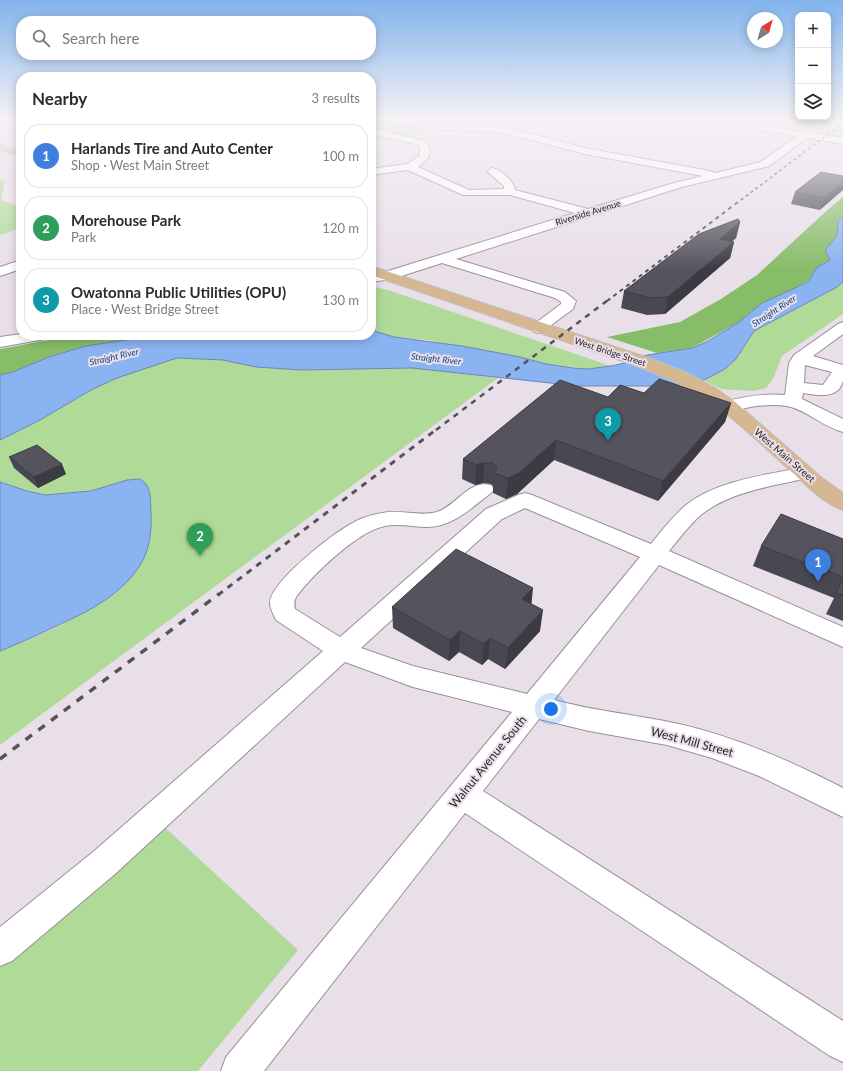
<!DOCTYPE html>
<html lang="en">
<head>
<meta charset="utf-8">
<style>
  :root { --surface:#fff; --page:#f7f7f7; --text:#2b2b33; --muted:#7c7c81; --line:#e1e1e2; --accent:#111827 }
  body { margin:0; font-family:Lato,sans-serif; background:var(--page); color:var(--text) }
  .controls { position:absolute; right:12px; top:12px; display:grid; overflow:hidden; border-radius:8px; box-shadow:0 2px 10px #0003 }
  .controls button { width:36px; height:36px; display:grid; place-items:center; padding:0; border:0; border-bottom:1px solid var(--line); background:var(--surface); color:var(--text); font:20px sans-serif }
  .compass { position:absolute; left:747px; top:12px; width:36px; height:36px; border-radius:50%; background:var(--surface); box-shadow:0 2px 10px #0003; rotate:37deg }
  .you { position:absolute; left:551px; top:709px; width:14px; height:14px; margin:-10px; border:3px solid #fff; border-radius:50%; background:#1a73e8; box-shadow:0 0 0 6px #1a73e833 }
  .badge { display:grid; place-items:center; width:26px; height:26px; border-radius:50%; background:var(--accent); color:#fff; font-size:13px; font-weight:700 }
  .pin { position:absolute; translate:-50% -33px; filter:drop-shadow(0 1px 2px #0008) }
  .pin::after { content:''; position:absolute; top:21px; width:14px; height:12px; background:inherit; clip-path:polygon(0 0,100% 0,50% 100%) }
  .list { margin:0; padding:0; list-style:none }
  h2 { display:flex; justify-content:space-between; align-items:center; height:52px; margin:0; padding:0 16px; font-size:17px }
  h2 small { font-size:13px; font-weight:400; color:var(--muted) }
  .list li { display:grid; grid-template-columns:26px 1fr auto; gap:12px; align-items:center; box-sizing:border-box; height:64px; margin:0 8px 8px; padding:0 8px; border:1px solid var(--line); border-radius:16px }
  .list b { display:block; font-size:15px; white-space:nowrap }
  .list p { margin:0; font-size:13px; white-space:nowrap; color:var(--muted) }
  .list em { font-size:13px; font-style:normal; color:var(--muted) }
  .icon { flex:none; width:22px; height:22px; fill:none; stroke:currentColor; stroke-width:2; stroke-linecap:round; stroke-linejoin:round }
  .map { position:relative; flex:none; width:843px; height:1071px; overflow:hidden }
  .search { position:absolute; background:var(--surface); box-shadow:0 2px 10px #0003; left:16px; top:16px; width:360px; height:44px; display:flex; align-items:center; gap:10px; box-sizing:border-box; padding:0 14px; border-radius:16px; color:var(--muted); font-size:15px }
  .panel { position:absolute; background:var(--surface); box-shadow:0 2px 10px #0003; left:16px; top:72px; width:360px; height:268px; border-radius:16px }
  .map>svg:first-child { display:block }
</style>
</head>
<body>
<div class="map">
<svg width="843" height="1071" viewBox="0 0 843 1071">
  <rect width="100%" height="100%" fill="#e9dfe9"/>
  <path fill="#afda98" d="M 371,120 L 379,120 L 429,131 L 412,137 L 371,127 Z
    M 0,180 L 5,181 L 1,200 L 21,208 L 21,228 L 0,235 Z
    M 843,282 L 843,314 L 782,356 L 773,379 L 766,388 L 753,391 L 721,389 L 704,380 L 725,369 L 744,348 L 754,331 L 837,287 Z
    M 371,286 L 391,291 L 611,366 L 588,369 L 546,364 L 520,357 L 427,340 L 394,337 L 371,330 Z
    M 177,358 L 223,360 L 256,367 L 302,370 L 412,368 L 498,378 L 0,745 L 0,651 C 43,635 87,615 123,586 L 127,480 C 101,489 72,497 45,495 C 29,494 15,486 0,482 L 0,440 L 40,420 L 91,390 L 117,378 Z
    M 158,821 L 298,950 L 198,1071 L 0,1071 L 0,964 Z"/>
  <path fill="#87bc68" d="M 843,197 L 843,217 L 838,221 L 837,236 L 830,244 L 830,260 L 816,268 L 809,280 L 793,289 L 762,303 L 739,322 L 692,348 L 657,353 L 607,337 L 680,322 L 721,299 L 757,275 L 823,214 Z
    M 76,335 L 160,335 L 86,346 L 49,357 L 13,372 L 0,375 L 0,349 Z"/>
  <path fill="#8ab3f2" stroke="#6b87b4" d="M 843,217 L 843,282 L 837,287 L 754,331 L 736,359 L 725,369 L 704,380 L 673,386 L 578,386 L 412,368 L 302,370 L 256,367 L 223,360 L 177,358 L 117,378 L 91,390 L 40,420 L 0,440 L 0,375 L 13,372 L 49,357 L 86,346 L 160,335 L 371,335 L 371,330 L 394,337 L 462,346 L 520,357 L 546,364 L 573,368 L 588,369 L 611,366 L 634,361 L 641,356 L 693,348 L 708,341 L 739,322 L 762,303 L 793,289 L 809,281 L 816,268 L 830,260 L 825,250 L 837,236 L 838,221 Z
    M 140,479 C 153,487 150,501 151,514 C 152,532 149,552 139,567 C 118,598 83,614 50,629 C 34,637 17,644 0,651 L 0,482 L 27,491 L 45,495 L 91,491 L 127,480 Z"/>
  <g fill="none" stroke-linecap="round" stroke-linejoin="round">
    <defs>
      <path id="minor" d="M 392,120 L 409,120 L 424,123 L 500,126 L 585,148 L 710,171 L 715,173 L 761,162 L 797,136 L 713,123 L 709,120 L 730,120 L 804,132 L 820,120 L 830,120 L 814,133 L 843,138 L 843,144 L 807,138 L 769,166 L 682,187 L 456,259 L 565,292 L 576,301 L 573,309 L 543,331 L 538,333 L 533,331 L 530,328 L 533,325 L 561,304 L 561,302 L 555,298 L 442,263 L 392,279 L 371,282 L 371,274 L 385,272 L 575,213 L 510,195 L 463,195 L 408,170 L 371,175 L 371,169 L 407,164 L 419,156 L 420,147 L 415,144 L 371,134 L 371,128 L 421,140 C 430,145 430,147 429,157 L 418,167 L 469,190 L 504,189 L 504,186 L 487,171 L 492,168 C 501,170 514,181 515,190 L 588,209 L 674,183 L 703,176 L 585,154 L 500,132 L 424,129 L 394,122 Z
        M 21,260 L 21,269 L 0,276 L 0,267 Z
        M 843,322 L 843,334 L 813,356 L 843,365 C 843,370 843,376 843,381 C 838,400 817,395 803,393 L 802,399 L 843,419 L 843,432 C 823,427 807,410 787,406 C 775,404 762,405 750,407 C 741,409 732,412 723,410 L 720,406 L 723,402 C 743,397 764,393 785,395 L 789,363 L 794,355 L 838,324 ZM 805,365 L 832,372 L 823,385 L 804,383 Z
        M 21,334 L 21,335 L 48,335 L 46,338 L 40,340 L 0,347 L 0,337 Z
        M 805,467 L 812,469 L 815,473 L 812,477 C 775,486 733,490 702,514 C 689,525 679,539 669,551 L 843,627 L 843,647 L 659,565 L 554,700 C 595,711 637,715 679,724 C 736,737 791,761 843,788 L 843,817 L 759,776 L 712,758 L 667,745 L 589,731 L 539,719 L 483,791 L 843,1021 L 843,1062 L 830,1056 L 465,813 L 264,1071 L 221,1071 L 226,1057 L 512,712 L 413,687 L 345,662 L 115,874 L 12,961 L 0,966 L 0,927 L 93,852 L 323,651 L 276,620 C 274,615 270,609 270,603 C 270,582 332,534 351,524 C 360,518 371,515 382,513 C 400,509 419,517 437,512 C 456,506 469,479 491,485 L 494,489 L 491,493 C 471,508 454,526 428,527 C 414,527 399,523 385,526 C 358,531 312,575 296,597 C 294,602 294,604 295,609 L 340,637 L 486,509 L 518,495 L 525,493 L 532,495 L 651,544 C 662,530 673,516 686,505 C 718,480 766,475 805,467 ZM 525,508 L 640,557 L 527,694 L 413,666 L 361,648 L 502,519 Z"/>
      <path id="major" d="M 0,144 L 21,151 L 21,157 L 0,150 Z
        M 371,266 L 646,357 L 687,373 L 715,388 L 735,402 L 822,478 L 843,493 L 843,510 C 826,505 807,486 794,474 C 771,453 748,431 723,411 C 697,389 665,377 634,365 L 371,275 Z"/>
    </defs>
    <use href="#minor" stroke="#998f98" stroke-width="2"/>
    <use href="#major" stroke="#c1c0c1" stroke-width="2"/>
    <use href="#minor" fill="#fff" fill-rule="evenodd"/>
    <use href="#major" fill="#d5b792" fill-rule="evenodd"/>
    <path stroke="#575257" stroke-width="1.5" stroke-dasharray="3 3" stroke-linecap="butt" d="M 741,200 L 843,123"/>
    <path stroke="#575257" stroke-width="2" stroke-dasharray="4 4" stroke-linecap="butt" d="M 607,301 L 742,199"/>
    <path stroke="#575257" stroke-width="2.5" stroke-dasharray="5.5 5.5" stroke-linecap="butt" d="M 436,430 L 608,300"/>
    <path stroke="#575257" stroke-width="3" stroke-dasharray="6 6" stroke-linecap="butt" d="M 218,595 L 437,429"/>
    <path stroke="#575257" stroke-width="3.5" stroke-dasharray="8 8" stroke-linecap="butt" d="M 0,759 L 219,594"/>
  </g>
  <path fill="#494751" d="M 843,176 L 820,210 L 791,204 L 795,192 Z
    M 740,222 L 736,238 L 732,241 L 734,242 L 730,258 L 665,314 L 647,315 L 621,308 L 624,291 Z
    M 644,393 L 731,403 L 725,422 L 658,501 L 554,460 L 517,494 L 506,499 L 493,493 L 493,486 L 491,484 L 483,483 L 475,485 L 462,479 L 463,459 L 608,397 Z
    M 9,457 L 66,474 L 38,488 L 14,468 Z
    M 843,539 L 843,621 L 826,614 L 834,598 L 753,566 L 761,546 Z
    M 531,604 L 540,631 L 505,669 L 488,659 L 482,665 L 459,652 L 449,661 L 393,628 L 392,607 Z"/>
  <path fill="#3c3a42" d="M 843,182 L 843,190 L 820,210 L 824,198 Z
    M 740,222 L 736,238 L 716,255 L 720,239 Z
    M 734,242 L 730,258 L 665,314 L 668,297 Z
    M 731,403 L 725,422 L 658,501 L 663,481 Z
    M 556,440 L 554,460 L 517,494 L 506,499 L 508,478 Z
    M 484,463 L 483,483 L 475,485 L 476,465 Z
    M 62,464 L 66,474 L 38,488 L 34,477 Z
    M 533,588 L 531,609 L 522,599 Z
    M 543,610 L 540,631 L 505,669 L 508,648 Z
    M 460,631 L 459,652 L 449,661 L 450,640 Z
    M 490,638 L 488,659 L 482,665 L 484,644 Z"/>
  <path fill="#55535e" stroke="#3c3a42" d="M 821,172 L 843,176 L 843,182 L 824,198 L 795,192 Z
    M 738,219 L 740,222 L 720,239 L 734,242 L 668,297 L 650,298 L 624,291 L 699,234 Z
    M 659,379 L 731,403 L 663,481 L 556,440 L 519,473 L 508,478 L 494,473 L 497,469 L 493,463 L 484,463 L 476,465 L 463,459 L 560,380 L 608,397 L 620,385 L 644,393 Z
    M 37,445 L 62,464 L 34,477 L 9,457 Z
    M 781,514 L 843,539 L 843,577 L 761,546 Z
    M 456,549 L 533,588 L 522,599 L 543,610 L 508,648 L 490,638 L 484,644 L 460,631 L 450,640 L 392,607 Z
    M 843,579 L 843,595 L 836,593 Z"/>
  <linearGradient id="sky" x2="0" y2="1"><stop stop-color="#82b4ec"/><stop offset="0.44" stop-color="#f5f1f5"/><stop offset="1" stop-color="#f5f1f5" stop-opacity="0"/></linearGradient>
  <rect width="843" height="270" fill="url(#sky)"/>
  <g text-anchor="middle" stroke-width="4" stroke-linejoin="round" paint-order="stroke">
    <g font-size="9" fill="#231f23" stroke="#e9dfe9">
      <text transform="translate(588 213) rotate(-17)" y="3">Riverside Avenue</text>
      <text transform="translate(610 352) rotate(18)" y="3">West Bridge Street</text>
    </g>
    <g font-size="9" font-style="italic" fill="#103e82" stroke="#e9dfe9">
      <text transform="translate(774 311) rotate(-33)" y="3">Straight River</text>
      <text transform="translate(114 357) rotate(-13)" y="3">Straight River</text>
      <text transform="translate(436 359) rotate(6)" y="3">Straight River</text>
    </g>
    <g font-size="10" fill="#231f23" stroke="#e9dfe9">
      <text transform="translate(785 455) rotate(41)" y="4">West Main Street</text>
    </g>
    <g font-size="12" fill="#231f23" stroke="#e9dfe9">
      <text transform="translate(692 742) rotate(15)" y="4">West Mill Street</text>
      <text transform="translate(488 762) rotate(-51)" y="4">Walnut Avenue South</text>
    </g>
  </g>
</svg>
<div class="controls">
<button>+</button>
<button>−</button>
<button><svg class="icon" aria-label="layers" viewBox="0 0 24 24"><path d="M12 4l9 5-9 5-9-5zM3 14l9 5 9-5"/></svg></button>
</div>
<svg class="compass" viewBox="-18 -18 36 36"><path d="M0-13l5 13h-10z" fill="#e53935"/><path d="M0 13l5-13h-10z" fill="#7c7c81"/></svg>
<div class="you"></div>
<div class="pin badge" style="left:818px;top:582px;background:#3f7fe0">1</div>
<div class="pin badge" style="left:200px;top:556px;background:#2e9e5b">2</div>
<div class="pin badge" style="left:608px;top:441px;background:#0f9aa8">3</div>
<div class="search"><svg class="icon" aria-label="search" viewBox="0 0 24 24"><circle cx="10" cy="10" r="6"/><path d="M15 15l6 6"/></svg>Search here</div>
<section class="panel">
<h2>Nearby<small>3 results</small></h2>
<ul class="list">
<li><span class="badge" style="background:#3f7fe0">1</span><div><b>Harlands Tire and Auto Center</b><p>Shop · West Main Street</p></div><em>100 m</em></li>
<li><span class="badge" style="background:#2e9e5b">2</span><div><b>Morehouse Park</b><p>Park</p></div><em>120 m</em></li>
<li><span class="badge" style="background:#0f9aa8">3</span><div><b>Owatonna Public Utilities (OPU)</b><p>Place · West Bridge Street</p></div><em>130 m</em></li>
</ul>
</section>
</div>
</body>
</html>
